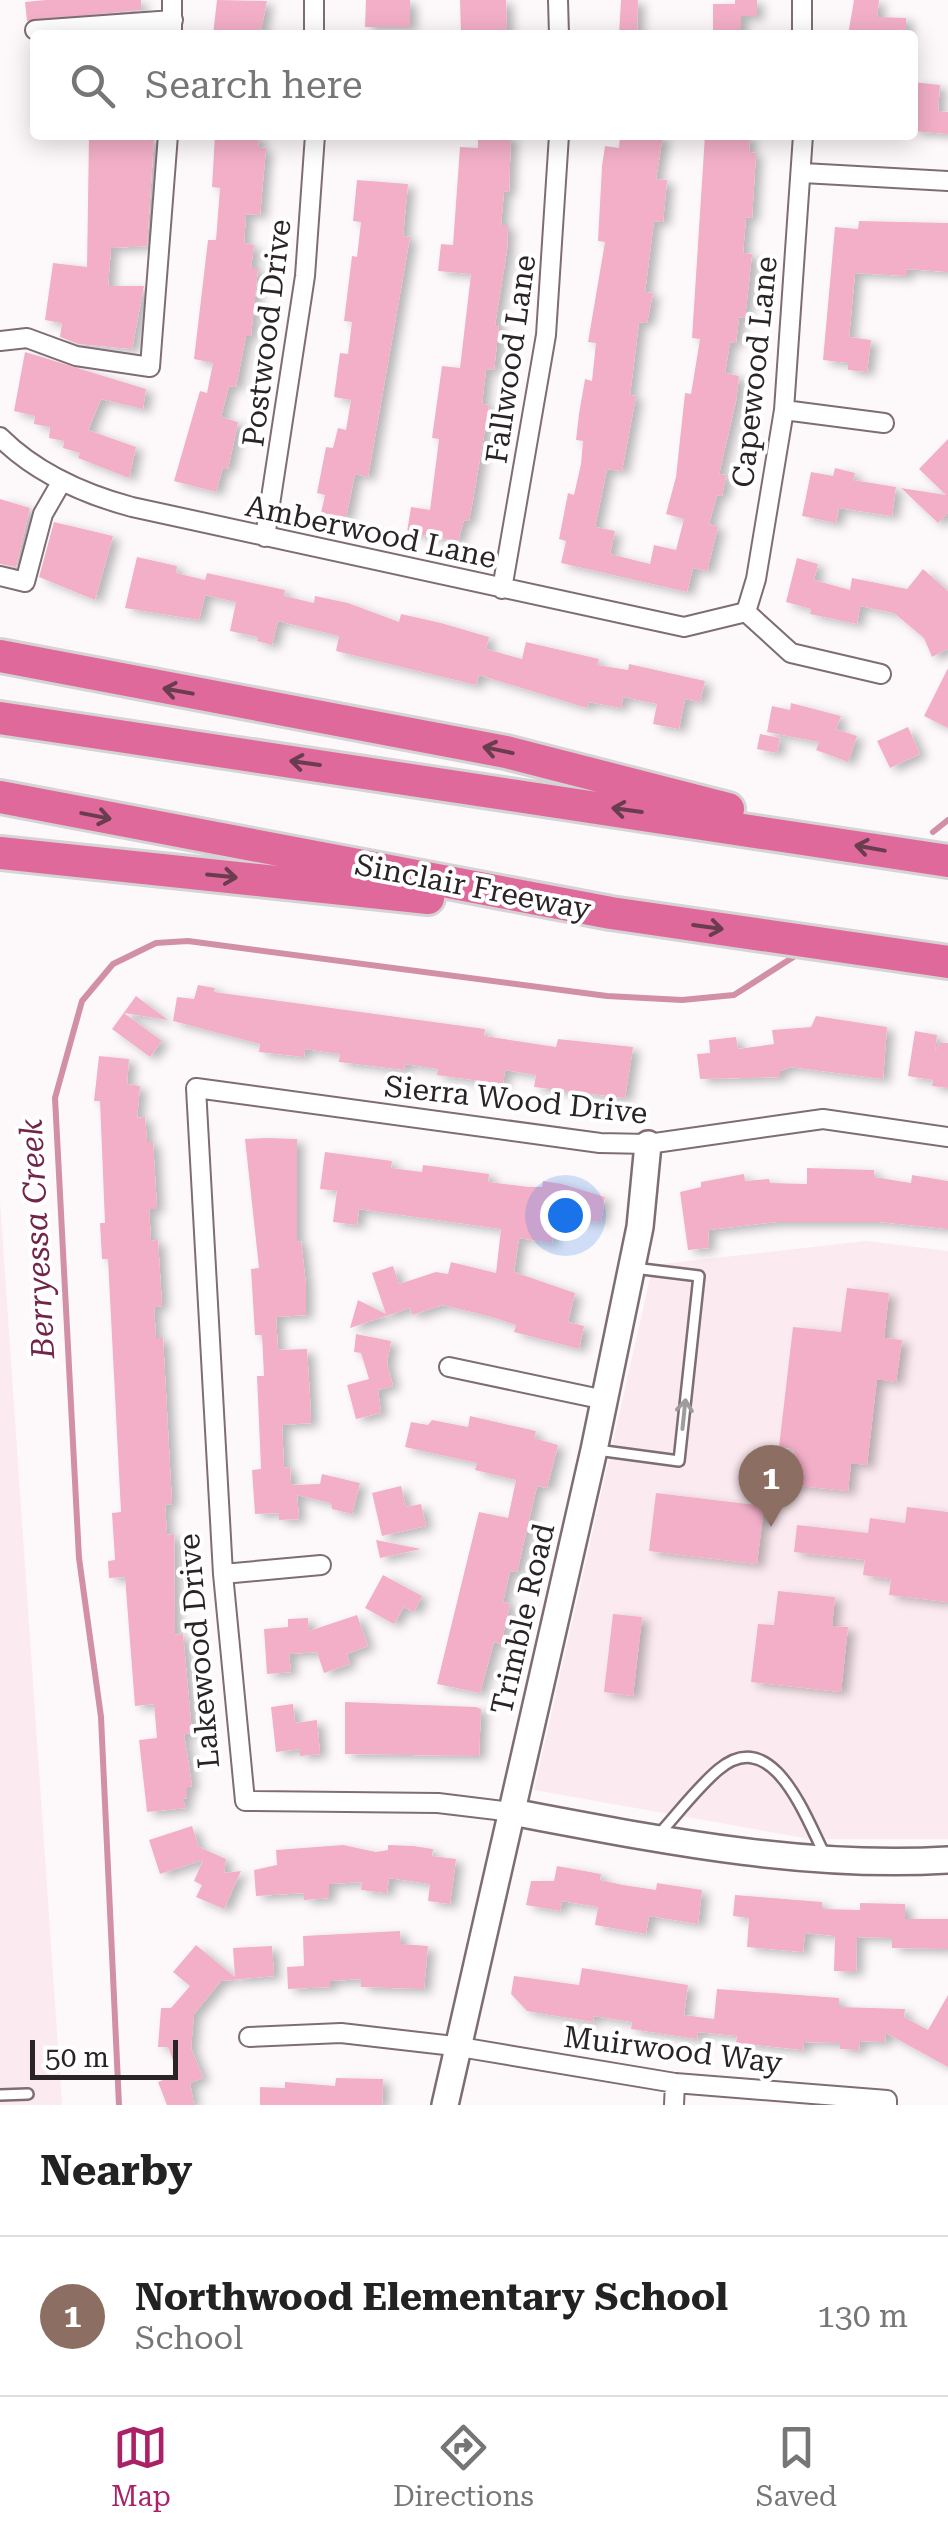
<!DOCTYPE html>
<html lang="en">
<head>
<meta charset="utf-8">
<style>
  :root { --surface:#fff; --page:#f2f2f2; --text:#222; --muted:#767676; --line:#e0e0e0; --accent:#aa2166 }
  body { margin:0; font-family:"Roboto Serif",serif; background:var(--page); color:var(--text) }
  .scale { position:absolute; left:30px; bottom:25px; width:148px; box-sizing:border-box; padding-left:10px; border:5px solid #2b2426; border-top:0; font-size:28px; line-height:35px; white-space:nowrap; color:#2b2426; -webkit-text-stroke:8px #fff; paint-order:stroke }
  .you { position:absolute; left:565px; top:1215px; width:35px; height:35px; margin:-25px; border:8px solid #fff; border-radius:50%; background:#1a73e8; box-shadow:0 0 0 15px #1a73e833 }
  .badge { display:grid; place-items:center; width:65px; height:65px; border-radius:50%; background:var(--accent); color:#fff; font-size:32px; font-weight:700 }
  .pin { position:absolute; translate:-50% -82px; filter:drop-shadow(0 2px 5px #0008) }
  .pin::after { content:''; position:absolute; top:52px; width:35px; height:30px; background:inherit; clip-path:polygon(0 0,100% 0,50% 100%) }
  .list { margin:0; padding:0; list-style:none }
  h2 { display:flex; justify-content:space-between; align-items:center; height:130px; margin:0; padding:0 40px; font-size:42px }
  h2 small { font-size:32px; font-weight:400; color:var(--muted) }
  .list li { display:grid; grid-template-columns:65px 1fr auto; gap:30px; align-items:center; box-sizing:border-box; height:160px; padding:0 40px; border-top:2px solid var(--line) }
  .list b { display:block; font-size:38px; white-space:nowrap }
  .list p { margin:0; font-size:32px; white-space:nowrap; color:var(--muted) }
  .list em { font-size:32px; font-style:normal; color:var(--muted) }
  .icon { flex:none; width:55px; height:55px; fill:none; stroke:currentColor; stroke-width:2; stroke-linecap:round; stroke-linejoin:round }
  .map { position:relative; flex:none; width:948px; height:2105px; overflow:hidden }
  .search { position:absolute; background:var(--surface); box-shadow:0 5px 25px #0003; left:30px; right:30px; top:30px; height:110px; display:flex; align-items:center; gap:25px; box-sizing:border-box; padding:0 35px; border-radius:10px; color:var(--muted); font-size:38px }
  .sheet { height:290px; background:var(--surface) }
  nav { display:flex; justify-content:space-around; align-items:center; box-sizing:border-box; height:140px; border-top:2px solid var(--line); background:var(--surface); font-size:28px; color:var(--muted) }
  nav a { display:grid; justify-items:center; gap:5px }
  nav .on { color:var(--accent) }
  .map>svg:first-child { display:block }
</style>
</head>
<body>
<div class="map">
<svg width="948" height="2105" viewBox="0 0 948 2105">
  <defs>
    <filter id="shadow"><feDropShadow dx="7" dy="4" stdDeviation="5" flood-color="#0004"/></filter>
  </defs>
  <rect width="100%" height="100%" fill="#fdf9fa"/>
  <path fill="#fbeaef" d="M 0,1201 L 62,2105 L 0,2105 Z
    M 866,1241 L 948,1251 L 948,1839 L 810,1839 L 534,1790 L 653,1265 Z"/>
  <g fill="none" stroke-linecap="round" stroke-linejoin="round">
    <path stroke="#d190a7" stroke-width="6" d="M 933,832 L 948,820
      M 119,2105 L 101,1717 L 79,1558 L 55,1098 L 82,1001 L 113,964 L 156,943 L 188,941 L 607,996 L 682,1000 L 734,995 L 795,956"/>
  </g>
  <path fill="#f3afc8" filter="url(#shadow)" d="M 46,0 L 141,0 L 141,10 L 27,21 L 25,2 Z
    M 217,0 L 267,1 L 260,35 L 213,35 Z
    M 366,0 L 410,0 L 410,27 L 365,27 Z
    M 460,0 L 506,0 L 507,35 L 461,35 Z
    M 621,0 L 638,0 L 637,35 L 619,35 Z
    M 735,0 L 757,0 L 757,16 L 741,16 L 741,35 L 713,35 L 713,4 L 735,4 Z
    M 854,0 L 879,0 L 877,17 L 906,18 L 906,35 L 848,35 Z
    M 913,82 L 940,85 L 938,111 L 948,112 L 948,134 L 913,131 Z
    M 89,135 L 154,137 L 147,246 L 111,248 L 108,286 L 144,286 L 132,349 L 79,344 L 60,337 L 62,323 L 45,320 L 53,263 L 87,267 Z
    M 215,135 L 259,135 L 258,147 L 266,148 L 260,215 L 246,214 L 244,243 L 254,245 L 251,268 L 258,268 L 251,336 L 246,336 L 236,387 L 229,386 L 221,417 L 238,422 L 228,469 L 223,467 L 216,492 L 174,481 L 200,391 L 207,393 L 213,363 L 194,359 L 208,240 L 216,240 L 220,188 L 212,187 Z
    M 478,135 L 511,135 L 509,192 L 504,191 L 501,225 L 508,225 L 507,250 L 495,325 L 499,325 L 494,370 L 486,369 L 482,404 L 489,405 L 473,500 L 469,521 L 464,520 L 458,541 L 407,532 L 411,507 L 430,510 L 439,439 L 432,438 L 442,366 L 460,368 L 471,274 L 438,271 L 441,244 L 453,245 L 460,147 L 478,148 Z
    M 620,135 L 663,135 L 656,179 L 667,180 L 663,222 L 654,221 L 645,292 L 653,293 L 647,323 L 639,322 L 630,395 L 636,396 L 622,471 L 607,469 L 595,527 L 615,531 L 610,554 L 650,564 L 654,545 L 676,550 L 684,519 L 666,514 L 676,477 L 685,393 L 691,394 L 700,339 L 692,338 L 705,135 L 750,135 L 749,152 L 756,153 L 752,218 L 746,217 L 743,253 L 752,254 L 745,318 L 739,317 L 736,343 L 730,342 L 725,373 L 739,376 L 736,401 L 719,474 L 726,475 L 722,496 L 717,495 L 709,524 L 718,527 L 707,571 L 693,568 L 687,592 L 561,563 L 566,541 L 559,539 L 568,493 L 574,495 L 581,464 L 583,441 L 576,440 L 579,414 L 585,379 L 592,381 L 596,343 L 588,342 L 605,242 L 598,241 L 602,166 L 605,146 L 619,148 Z
    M 357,180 L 408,184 L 403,236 L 410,237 L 368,477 L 355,474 L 346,518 L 321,513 L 325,495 L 317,493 L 326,447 L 333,448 L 338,428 L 346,430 L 351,400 L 334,397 L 340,353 L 348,354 L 352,322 L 344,321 L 352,256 L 357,257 L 361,222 L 353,221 Z
    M 859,221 L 948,223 L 948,272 L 907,269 L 907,276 L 855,273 L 849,337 L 871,340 L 867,372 L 848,370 L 848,363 L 823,360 L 835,227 L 858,229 Z
    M 25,352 L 146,389 L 143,409 L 101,399 L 88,430 L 136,447 L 129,478 L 78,458 L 80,453 L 63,448 L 64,441 L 49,438 L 50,427 L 34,424 L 35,416 L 14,411 Z
    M 948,439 L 948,513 L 938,523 L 901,488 L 946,495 L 919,469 Z
    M 835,468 L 855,473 L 853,480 L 896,487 L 892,516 L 839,508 L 836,523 L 802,516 L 811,472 L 833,476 Z
    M 0,499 L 30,508 L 16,567 L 0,564 Z
    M 54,522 L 113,536 L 95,600 L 39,577 Z
    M 137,557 L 177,566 L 176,573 L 205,580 L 207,573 L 285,590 L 284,596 L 314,603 L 315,596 L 348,603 L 399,622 L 401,614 L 441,623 L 489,637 L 486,649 L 522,659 L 526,642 L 599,659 L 597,665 L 628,670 L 629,664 L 705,681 L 700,702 L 685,699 L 679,729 L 653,724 L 657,704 L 623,697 L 621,708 L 589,702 L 587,708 L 479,675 L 476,685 L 336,651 L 339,636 L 278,621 L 272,645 L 257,641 L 258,637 L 230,631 L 236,602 L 205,595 L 199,620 L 125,608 Z
    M 797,558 L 818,564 L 814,580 L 850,590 L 852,578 L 907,589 L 923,569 L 948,591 L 948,649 L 932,657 L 924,638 L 894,613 L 860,606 L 857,624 L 810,614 L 811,609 L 786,602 Z
    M 948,668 L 948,728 L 924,716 Z
    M 791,703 L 841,716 L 836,729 L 857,736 L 848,762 L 816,750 L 819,742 L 767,732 L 772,706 L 790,710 Z
    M 908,727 L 920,754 L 890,768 L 877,741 Z
    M 760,734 L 780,738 L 777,753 L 757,749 Z
    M 198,985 L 215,988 L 214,992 L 485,1029 L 484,1036 L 556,1047 L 558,1039 L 633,1047 L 625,1098 L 534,1087 L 536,1075 L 505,1070 L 503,1084 L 437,1075 L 438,1069 L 405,1064 L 404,1070 L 339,1062 L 340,1054 L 305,1049 L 304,1057 L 259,1052 L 260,1044 L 173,1021 L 177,997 L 194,999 Z
    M 136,996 L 168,1020 L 124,1013 L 162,1041 L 150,1057 L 112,1029 Z
    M 816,1016 L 887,1027 L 883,1079 L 791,1067 L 780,1071 L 780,1077 L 700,1079 L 697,1054 L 710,1053 L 709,1040 L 736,1037 L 738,1049 L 774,1044 L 772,1030 L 811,1027 Z
    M 915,1031 L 937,1035 L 935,1052 L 939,1043 L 948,1043 L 948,1088 L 932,1086 L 933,1080 L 908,1076 Z
    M 99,1056 L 129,1059 L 127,1084 L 140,1086 L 137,1118 L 145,1117 L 147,1142 L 153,1142 L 157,1209 L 149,1209 L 151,1241 L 158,1240 L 162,1306 L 154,1307 L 156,1338 L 163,1338 L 172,1504 L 165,1505 L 167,1535 L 174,1534 L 175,1635 L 183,1634 L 192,1733 L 184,1734 L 192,1786 L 187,1787 L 187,1798 L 183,1799 L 186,1808 L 147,1812 L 139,1740 L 157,1738 L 154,1704 L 135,1706 L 125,1577 L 109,1578 L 108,1561 L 115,1560 L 112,1513 L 121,1512 L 108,1259 L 102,1259 L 100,1223 L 105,1223 L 100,1101 L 94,1101 Z
    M 267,1138 L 297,1139 L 297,1242 L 301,1241 L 306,1285 L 306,1315 L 276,1317 L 278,1350 L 307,1349 L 310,1398 L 311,1423 L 282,1425 L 284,1468 L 290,1467 L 291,1485 L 320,1484 L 322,1474 L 360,1483 L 352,1514 L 332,1509 L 331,1503 L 297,1495 L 299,1519 L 279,1520 L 279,1513 L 255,1514 L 252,1470 L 261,1469 L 257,1376 L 264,1376 L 262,1335 L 255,1335 L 251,1269 L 259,1268 L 245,1139 Z
    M 325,1152 L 392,1161 L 391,1168 L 422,1172 L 423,1165 L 489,1174 L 488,1182 L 529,1187 L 542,1187 L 543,1181 L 562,1184 L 605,1197 L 601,1222 L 555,1216 L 552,1243 L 519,1238 L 514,1272 L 575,1293 L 568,1322 L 584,1326 L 579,1349 L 514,1332 L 516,1325 L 492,1317 L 443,1305 L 412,1315 L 410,1308 L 350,1328 L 358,1300 L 386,1314 L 372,1273 L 393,1266 L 399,1284 L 436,1272 L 448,1274 L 451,1262 L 496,1273 L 501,1229 L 359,1209 L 357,1225 L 333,1222 L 337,1191 L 320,1189 Z
    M 807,1168 L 874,1170 L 874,1177 L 911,1183 L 912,1175 L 948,1181 L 948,1229 L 880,1222 L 776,1222 L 708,1230 L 709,1248 L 688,1250 L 680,1192 L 701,1187 L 701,1182 L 744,1174 L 745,1181 L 769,1179 L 770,1183 L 807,1184 Z
    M 847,1288 L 889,1293 L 884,1338 L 902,1340 L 896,1382 L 877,1379 L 867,1465 L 851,1463 L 848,1491 L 790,1485 L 794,1449 L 779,1447 L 793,1327 L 841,1332 Z
    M 356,1334 L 391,1341 L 387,1363 L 393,1386 L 378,1390 L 381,1413 L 356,1419 L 347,1385 L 369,1379 L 361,1353 L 354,1352 Z
    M 470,1416 L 536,1431 L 534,1438 L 558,1445 L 547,1488 L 537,1486 L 517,1572 L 510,1571 L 503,1602 L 510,1604 L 501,1644 L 494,1642 L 480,1693 L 437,1684 L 479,1512 L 508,1518 L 516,1480 L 475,1470 L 477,1463 L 405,1447 L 411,1422 L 428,1425 L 432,1420 L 468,1427 Z
    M 401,1486 L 406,1507 L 421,1504 L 426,1526 L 382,1536 L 372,1493 Z
    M 656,1493 L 764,1506 L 757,1564 L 649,1551 Z
    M 907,1507 L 948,1512 L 948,1602 L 889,1595 L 891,1579 L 863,1575 L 865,1560 L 794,1552 L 797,1525 L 868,1533 L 870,1518 L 905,1523 Z
    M 376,1540 L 421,1549 L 380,1558 Z
    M 383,1575 L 422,1596 L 414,1612 L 404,1607 L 394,1624 L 365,1608 Z
    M 778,1591 L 835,1597 L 832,1626 L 848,1627 L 841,1692 L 751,1682 L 758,1624 L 774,1625 Z
    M 613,1614 L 642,1617 L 633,1696 L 604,1692 Z
    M 357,1615 L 368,1646 L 347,1654 L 350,1664 L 324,1673 L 317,1652 L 289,1654 L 291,1672 L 267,1674 L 264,1629 L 288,1627 L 288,1619 L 308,1618 L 309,1631 Z
    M 345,1702 L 476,1707 L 481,1709 L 479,1756 L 345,1754 Z
    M 293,1704 L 295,1723 L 317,1720 L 320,1754 L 300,1756 L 300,1749 L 276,1752 L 271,1707 Z
    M 192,1826 L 199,1847 L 226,1859 L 224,1873 L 241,1871 L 224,1909 L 196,1897 L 202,1885 L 194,1881 L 203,1860 L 160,1874 L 149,1840 Z
    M 343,1845 L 376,1852 L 388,1850 L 388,1845 L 413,1846 L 433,1849 L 432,1856 L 456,1859 L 450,1904 L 428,1901 L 430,1884 L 389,1878 L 387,1893 L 361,1890 L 362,1882 L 329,1884 L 329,1898 L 304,1900 L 304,1893 L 256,1896 L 254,1870 L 277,1865 L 276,1850 Z
    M 557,1866 L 601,1874 L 600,1880 L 623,1885 L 656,1890 L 657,1883 L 702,1890 L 698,1924 L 649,1916 L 646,1934 L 595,1925 L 598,1907 L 562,1901 L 560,1911 L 526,1905 L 531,1881 L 554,1881 Z
    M 735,1895 L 822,1902 L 822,1909 L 860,1910 L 860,1903 L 905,1904 L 905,1919 L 948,1919 L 948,1949 L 892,1948 L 892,1938 L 857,1937 L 856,1972 L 834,1971 L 835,1936 L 805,1933 L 803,1952 L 747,1947 L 749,1918 L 733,1916 Z
    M 400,1931 L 401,1944 L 428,1946 L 424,1989 L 361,1987 L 361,1979 L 330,1981 L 330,1987 L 288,1989 L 287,1967 L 304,1966 L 303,1936 Z
    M 196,1945 L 235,1977 L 233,1948 L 272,1946 L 274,1976 L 221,1981 L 194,2014 L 191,2048 L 203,2078 L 190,2083 L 194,2105 L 167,2105 L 158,2082 L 178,2074 L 168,2047 L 158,2047 L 161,2008 L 171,2008 L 190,1986 L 173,1972 Z
    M 582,1968 L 688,1985 L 684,2015 L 714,2019 L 717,1989 L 839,1998 L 839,2007 L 905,2009 L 904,2017 L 928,2030 L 948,1995 L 948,2067 L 886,2033 L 885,2042 L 860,2041 L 859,2050 L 840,2049 L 840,2043 L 804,2042 L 803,2050 L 736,2043 L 737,2036 L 698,2032 L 697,2039 L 631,2029 L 632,2022 L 594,2016 L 593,2022 L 527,2011 L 511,1994 L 514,1976 L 579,1985 Z
    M 336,2078 L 383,2079 L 382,2105 L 260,2105 L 260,2087 L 285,2088 L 285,2082 L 335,2086 Z"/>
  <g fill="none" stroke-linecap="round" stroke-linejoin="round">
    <defs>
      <path id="lane" d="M 597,1450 L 679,1461 L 699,1276 L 634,1268
        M 660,1833 C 679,1812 697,1788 718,1770 C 773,1723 806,1819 825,1855
        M 0,2095 L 28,2094"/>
      <path id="street" d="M 172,0 L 172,35
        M 314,0 L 314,35
        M 558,0 L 559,35
        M 802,0 L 802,35
        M 35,30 L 173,20
        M 803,173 L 948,181
        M 0,341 L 27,338 L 76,356 L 150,367 L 168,135
        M 784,410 L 884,423
        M 0,437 C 36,473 84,494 132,507 L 684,627 L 746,612
        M 265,537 L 305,276 L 315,135
        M 0,576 L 25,582 L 43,514 L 62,481
        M 502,589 L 546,335 L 559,135
        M 746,612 L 756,579 L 784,410 L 803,135
        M 746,612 L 791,653 L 881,674
        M 449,1367 L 605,1400
        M 223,1574 L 321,1565
        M 512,1812 L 438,1803 L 245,1801 L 223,1574 L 196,1088 L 600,1143 L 648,1144 L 823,1119 L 948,1137
        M 249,2037 L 341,2033 L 454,2046 L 675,2083 L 887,2100 L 887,2105
        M 674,2105 L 675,2083"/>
      <path id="secondary" d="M 512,1812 C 656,1839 801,1869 948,1860
        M 445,2105 L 594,1450 L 640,1227 L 648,1144"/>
      <path id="highway" d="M 0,656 L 506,752 L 728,809
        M 0,718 L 948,861
        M 0,797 L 611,913 L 948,962
        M 0,853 L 428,898"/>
    </defs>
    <use href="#lane" stroke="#7e6d73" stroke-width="14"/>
    <use href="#street" stroke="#7e6d73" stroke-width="22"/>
    <use href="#secondary" stroke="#7e6d73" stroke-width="30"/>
    <use href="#highway" stroke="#d5d3d4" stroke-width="38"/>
    <use href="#lane" stroke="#fff" stroke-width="9"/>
    <use href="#street" stroke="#fff" stroke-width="18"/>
    <use href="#secondary" stroke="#fff" stroke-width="25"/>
    <use href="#highway" stroke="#e0699b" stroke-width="32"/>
  </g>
  <defs><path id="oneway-shaft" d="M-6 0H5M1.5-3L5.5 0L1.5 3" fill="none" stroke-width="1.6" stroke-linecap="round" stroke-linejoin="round" transform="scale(2.5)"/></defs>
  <g stroke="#6a3c4f">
    <use href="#oneway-shaft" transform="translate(178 691) rotate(-170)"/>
    <use href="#oneway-shaft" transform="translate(498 750) rotate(-168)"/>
    <use href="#oneway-shaft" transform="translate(305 763) rotate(-172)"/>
    <use href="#oneway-shaft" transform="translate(627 810) rotate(-172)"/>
    <use href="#oneway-shaft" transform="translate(96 816) rotate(11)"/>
    <use href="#oneway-shaft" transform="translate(870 848) rotate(-170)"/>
    <use href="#oneway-shaft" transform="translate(222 876) rotate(6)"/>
    <use href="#oneway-shaft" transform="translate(708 927) rotate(8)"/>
  </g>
  <use stroke="#a09c9d" href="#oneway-shaft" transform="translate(684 1414) rotate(-84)"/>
  <g text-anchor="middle" stroke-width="8" stroke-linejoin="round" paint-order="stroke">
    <g font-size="30" fill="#2b2426" stroke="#fff">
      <text transform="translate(267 333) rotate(-83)" y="10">Postwood Drive</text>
      <text transform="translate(511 359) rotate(-82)" y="10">Fallwood Lane</text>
      <text transform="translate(755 372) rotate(-84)" y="10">Capewood Lane</text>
      <text transform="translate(371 532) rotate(12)" y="10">Amberwood Lane</text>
      <text transform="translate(473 887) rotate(11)" y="10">Sinclair Freeway</text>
      <text transform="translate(516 1100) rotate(6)" y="10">Sierra Wood Drive</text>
      <text transform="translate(523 1619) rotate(-77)" y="10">Trimble Road</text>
      <text transform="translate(199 1651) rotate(-95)" y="10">Lakewood Drive</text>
      <text transform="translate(673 2050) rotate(7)" y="10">Muirwood Way</text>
    </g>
    <g font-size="32" font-style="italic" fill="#722548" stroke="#fff">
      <text transform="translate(37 1239) rotate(-93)" y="11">Berryessa Creek</text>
    </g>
  </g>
</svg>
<div class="scale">50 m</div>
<div class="you"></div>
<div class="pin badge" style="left:771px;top:1527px;background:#8d6e63">1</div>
<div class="search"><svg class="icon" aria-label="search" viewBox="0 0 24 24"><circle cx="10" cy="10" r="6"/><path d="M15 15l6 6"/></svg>Search here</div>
</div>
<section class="sheet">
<h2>Nearby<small></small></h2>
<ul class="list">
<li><span class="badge" style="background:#8d6e63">1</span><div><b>Northwood Elementary School</b><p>School</p></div><em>130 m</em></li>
</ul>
</section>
<nav>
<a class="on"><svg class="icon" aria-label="map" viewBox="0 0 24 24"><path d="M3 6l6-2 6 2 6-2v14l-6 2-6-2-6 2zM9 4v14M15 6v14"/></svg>Map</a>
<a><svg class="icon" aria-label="directions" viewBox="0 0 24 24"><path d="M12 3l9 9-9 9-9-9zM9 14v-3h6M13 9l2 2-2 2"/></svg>Directions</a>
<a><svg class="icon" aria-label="saved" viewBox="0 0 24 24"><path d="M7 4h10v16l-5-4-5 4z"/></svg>Saved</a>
</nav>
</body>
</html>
